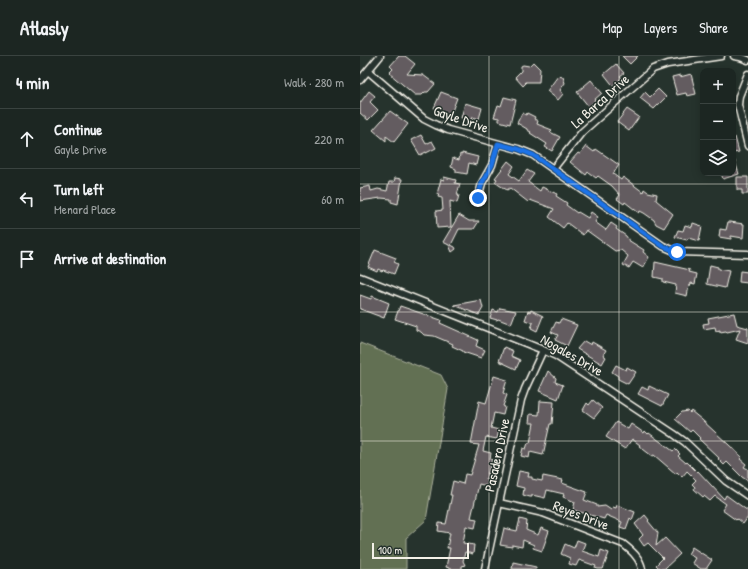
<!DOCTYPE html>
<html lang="en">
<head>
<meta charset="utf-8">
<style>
  :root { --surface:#1c2622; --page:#29322f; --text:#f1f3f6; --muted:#a0a5a5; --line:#3a4340 }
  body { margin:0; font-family:"Patrick Hand",sans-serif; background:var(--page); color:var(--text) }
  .controls { position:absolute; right:12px; top:12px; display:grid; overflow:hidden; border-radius:8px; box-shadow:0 2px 10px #0003 }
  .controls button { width:36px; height:36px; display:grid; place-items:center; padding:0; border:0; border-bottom:1px solid var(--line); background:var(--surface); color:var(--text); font:20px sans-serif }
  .scale { position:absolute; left:12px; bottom:10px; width:97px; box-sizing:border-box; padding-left:4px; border:2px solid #f4f1e8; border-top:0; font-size:11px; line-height:14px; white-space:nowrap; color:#f4f1e8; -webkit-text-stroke:3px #26332d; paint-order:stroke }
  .stop { position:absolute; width:12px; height:12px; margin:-9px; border:3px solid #1a73e8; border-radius:50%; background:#fff }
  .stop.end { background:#1a73e8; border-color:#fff; box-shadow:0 1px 4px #0008 }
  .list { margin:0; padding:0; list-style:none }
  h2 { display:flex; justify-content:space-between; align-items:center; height:52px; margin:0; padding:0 16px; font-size:17px }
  h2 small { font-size:13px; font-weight:400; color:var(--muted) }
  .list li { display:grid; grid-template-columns:26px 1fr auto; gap:12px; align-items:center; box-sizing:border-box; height:60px; padding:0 16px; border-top:1px solid var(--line) }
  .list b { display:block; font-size:15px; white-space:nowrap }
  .list p { margin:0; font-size:13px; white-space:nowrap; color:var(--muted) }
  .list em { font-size:13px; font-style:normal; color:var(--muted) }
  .icon { flex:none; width:22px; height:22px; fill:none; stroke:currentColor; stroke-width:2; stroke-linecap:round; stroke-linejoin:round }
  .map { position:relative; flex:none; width:388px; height:513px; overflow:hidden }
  header { display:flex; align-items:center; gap:24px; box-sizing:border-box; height:56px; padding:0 20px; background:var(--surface); border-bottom:1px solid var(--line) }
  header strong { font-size:19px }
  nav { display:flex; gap:22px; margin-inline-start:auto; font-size:14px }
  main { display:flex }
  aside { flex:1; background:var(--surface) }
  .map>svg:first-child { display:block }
</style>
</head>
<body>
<header>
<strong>Atlasly</strong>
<nav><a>Map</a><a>Layers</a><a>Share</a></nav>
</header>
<main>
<aside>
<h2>4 min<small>Walk · 280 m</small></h2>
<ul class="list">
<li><svg class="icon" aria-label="ahead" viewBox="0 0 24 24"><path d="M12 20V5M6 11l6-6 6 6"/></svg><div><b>Continue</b><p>Gayle Drive</p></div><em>220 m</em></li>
<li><svg class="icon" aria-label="left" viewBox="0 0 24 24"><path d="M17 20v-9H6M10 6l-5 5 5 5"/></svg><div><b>Turn left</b><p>Menard Place</p></div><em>60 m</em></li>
<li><svg class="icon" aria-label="arrive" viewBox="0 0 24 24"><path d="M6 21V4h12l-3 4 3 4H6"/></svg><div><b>Arrive at destination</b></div></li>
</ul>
</aside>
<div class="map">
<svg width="388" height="513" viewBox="0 0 388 513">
  <rect width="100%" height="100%" fill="#26332d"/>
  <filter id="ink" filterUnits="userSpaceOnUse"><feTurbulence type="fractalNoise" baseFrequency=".025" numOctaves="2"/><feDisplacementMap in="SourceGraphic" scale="8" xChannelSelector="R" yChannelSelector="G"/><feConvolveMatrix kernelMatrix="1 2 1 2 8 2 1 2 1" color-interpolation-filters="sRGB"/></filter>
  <g filter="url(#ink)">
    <path fill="#627052" stroke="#abb09d" d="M 0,287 L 81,319 L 88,333 L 66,464 L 46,482 L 46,513 L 0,513 Z"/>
    <path fill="#645b61" stroke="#f4f1e8" d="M 39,0 L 45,0 L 55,8 L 47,18 L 63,19 L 75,28 L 68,36 L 65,36 L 62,39 L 55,39 L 29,17 L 33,13 L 30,10 Z
      M 262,0 L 278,0 L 270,8 Z
      M 173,6 L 180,13 L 179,26 L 165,26 L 166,27 L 163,30 L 155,21 L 161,15 L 161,10 L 163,9 L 169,10 Z
      M 256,8 L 264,17 L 260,20 L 262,22 L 259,24 L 261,27 L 255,32 L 244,18 Z
      M 331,18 L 336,38 L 327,40 L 326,37 L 317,39 L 312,21 L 320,19 L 320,21 Z
      M 198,20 L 203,21 L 205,27 L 200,34 L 203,38 L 198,44 L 187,35 Z
      M 231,24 L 242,37 L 234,44 L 235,46 L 229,51 L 217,36 Z
      M 298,33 L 306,41 L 294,53 L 280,42 L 285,36 L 290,41 Z
      M 9,35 L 15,40 L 10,46 L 18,54 L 8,64 L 0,57 L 0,47 Z
      M 81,36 L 97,42 L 90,60 L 77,55 L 78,54 L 74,52 Z
      M 144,41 L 156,44 L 150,68 L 139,65 L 139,62 L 134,61 L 138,49 L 141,50 Z
      M 105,47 L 122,52 L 119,63 L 113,61 L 112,64 L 109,64 L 101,62 Z
      M 267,53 L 279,61 L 269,75 L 257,66 Z
      M 30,55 L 48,68 L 34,86 L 26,80 L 26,85 L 13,74 Z
      M 162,57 L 166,59 L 167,57 L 175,61 L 174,63 L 178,65 L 177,68 L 192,74 L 190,76 L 200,81 L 192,95 L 185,91 L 187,88 L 170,77 L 171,76 L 167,74 L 167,73 L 157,67 Z
      M 61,79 L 66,88 L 72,85 L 76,92 L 66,97 L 66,96 L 60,99 L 51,84 Z
      M 375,81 L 379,96 L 373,97 L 373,82 Z
      M 226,90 L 234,96 L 236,93 L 259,109 L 253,118 L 261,124 L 263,121 L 283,136 L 284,133 L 288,136 L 297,138 L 296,144 L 313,158 L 304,172 L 296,168 L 294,164 L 284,157 L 280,155 L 279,157 L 265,146 L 264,148 L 257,143 L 260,139 L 252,130 L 238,120 L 236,122 L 228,116 L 226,119 L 210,106 L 218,97 L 220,98 Z
      M 102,97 L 118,101 L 116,109 L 109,107 L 107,118 L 96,116 L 96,113 L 91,111 L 93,102 L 99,104 L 100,98 L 102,99 Z
      M 373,102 L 374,102 L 379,118 L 363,123 L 361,117 L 373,117 Z
      M 148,105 L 154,110 L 149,118 L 159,125 L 167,114 L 174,118 L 168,126 L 180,135 L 182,131 L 197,138 L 196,140 L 207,147 L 206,149 L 217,157 L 218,156 L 228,162 L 231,156 L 238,161 L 235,166 L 246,174 L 251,167 L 257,171 L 256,173 L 266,180 L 268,183 L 268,184 L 284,194 L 283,196 L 289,201 L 283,212 L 273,206 L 269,212 L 263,209 L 268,200 L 261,194 L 255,195 L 226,174 L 223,179 L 207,167 L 203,172 L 189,161 L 194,153 L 170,144 L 168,146 L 150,132 L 147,134 L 139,129 L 135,126 L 137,123 L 135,122 Z
      M 84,121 L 96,124 L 95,127 L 100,128 L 97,139 L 99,139 L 97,147 L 90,145 L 91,171 L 77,172 L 76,155 L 83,154 L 82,142 L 78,141 L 79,138 L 77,138 L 81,123 L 84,124 Z
      M 377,121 L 388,121 L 388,138 L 382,138 L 382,134 L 377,134 Z
      M 35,122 L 42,123 L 38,148 L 31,146 L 31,143 L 21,142 L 0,145 L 0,132 L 10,130 L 11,135 L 18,133 L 27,135 L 29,126 L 34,126 Z
      M 99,159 L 109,165 L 119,165 L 114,173 L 99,173 L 91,189 L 95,191 L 96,193 L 92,196 L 89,189 L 83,186 Z
      M 368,166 L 370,166 L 384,168 L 383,182 L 371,180 L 371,183 L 359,181 L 360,173 L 366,174 Z
      M 333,167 L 342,170 L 339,185 L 328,182 L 327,184 L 315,181 L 318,174 L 323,175 L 325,169 L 332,171 Z
      M 15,194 L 36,202 L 34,206 L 38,208 L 34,218 L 23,214 L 22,215 L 18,213 L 17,215 L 8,211 Z
      M 295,206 L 330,214 L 329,216 L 337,218 L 335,228 L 331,227 L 330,230 L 329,230 L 327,240 L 315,237 L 316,229 L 303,226 L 303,223 L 294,221 Z
      M 350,209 L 358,211 L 358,213 L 369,215 L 365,232 L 347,228 Z
      M 380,215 L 388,216 L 388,227 L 379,226 Z
      M 0,239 L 11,243 L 12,240 L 29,247 L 24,262 L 0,253 Z
      M 121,244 L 123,252 L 119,259 L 94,249 Z
      M 40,250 L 81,264 L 80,267 L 118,284 L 116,290 L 125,294 L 121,302 L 103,296 L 103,295 L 92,290 L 93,288 L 74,280 L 64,279 L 61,276 L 56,274 L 56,270 L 35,263 Z
      M 140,252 L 156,255 L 151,268 L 138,263 L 137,264 L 130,262 L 133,254 L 138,256 Z
      M 171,254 L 183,260 L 177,275 L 171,272 L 173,267 L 165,264 L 168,255 L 170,256 Z
      M 374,257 L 377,269 L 388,272 L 388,287 L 376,283 L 380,273 L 367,276 L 366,275 L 360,276 L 360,274 L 356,275 L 355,271 L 344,273 L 343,268 L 349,267 L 348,262 Z
      M 201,263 L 217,269 L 207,290 L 195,284 L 198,279 L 191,276 L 196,266 L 199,267 Z
      M 224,285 L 231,289 L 232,286 L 246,294 L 243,299 L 246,301 L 242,308 L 217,293 Z
      M 144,291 L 153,295 L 151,300 L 160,304 L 156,313 L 139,305 Z
      M 256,309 L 266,314 L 267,311 L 276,316 L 268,328 L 258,323 L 258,320 L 252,316 Z
      M 188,315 L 196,322 L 195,326 L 203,329 L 198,343 L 179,335 Z
      M 134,320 L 147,324 L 143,337 L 147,339 L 143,350 L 145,351 L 143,359 L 134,357 L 131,372 L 139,374 L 137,383 L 126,381 L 123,395 L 131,397 L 130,403 L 132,403 L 126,423 L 128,423 L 127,430 L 119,428 L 111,462 L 117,463 L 115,472 L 106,470 L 103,487 L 114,489 L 113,498 L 105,496 L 103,505 L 105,509 L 102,510 L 102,513 L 89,513 L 89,512 L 86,511 L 90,492 L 87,492 L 90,477 L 78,475 L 79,467 L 86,468 L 92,439 L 90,439 L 93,425 L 103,428 L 105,418 L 110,419 L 119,389 L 111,388 L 119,345 L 126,347 Z
      M 289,330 L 308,339 L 302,350 L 278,338 L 282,331 L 288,334 Z
      M 233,344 L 242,352 L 234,362 L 223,354 L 227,347 L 229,349 Z
      M 180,345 L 194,346 L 192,368 L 190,368 L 183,399 L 170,396 L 169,402 L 161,400 L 163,392 L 166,393 L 168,387 L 170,387 L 174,367 L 169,367 L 170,358 L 179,359 Z
      M 328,355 L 330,357 L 331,355 L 342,364 L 382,401 L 380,403 L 386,408 L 384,411 L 388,413 L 388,425 L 382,421 L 367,406 L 364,409 L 358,403 L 359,402 L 339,383 L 340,382 L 332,374 L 330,376 L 315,363 L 322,356 Z
      M 256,366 L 268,373 L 271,368 L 284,377 L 285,375 L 288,378 L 289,377 L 313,395 L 315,393 L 320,398 L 318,400 L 326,407 L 327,406 L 337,416 L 338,415 L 364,443 L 366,439 L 388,455 L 388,461 L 383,468 L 377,463 L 376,464 L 362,454 L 366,448 L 355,440 L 350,445 L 344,440 L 343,441 L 334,433 L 335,431 L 332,428 L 336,424 L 327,415 L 322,421 L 317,416 L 316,418 L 294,399 L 292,400 L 279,390 L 280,389 L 272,383 L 265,393 L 246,381 Z
      M 159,415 L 169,417 L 168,421 L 172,421 L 172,423 L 182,425 L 183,420 L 203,424 L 202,427 L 227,436 L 224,444 L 237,449 L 237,451 L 245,450 L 251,454 L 253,451 L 256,452 L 257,449 L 275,456 L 272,464 L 270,462 L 266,473 L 260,471 L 262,466 L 246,459 L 244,463 L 213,454 L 215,446 L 203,441 L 204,438 L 187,434 L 185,442 L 172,439 L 172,441 L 170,441 L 163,439 L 164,432 L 156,430 Z
      M 285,459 L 289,464 L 288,465 L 298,477 L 296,490 L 305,482 L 320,498 L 304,513 L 300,513 L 296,509 L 303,502 L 288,487 L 284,490 L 279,483 L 283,479 L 275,468 Z
      M 160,463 L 167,465 L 166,474 L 178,479 L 181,472 L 189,475 L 182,495 L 173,492 L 174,489 L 163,484 L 162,491 L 152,489 L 152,491 L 140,489 L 144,472 L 157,475 Z
      M 217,484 L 225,487 L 222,495 L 239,501 L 241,494 L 249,497 L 243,513 L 238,513 L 235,512 L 236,510 L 219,504 L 216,510 L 209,508 L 210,502 L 201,498 L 205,488 L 214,492 Z
      M 332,491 L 352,504 L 346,513 L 341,513 L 332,507 L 335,502 L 328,498 Z
      M 153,506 L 176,511 L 176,513 L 152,513 Z"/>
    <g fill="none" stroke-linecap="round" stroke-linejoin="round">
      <defs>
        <path id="minor" d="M 374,0 L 380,1 L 388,4
          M 8,15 L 64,63 L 76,69 L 88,74 L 158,93 L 173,99 L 303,190 L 317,196 L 388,198
          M 388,18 L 379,40 L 378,49 L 388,90
          M 0,24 L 20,0
          M 193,113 L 222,76 L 293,13 L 308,8 L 361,0
          M 118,143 L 122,127 L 132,109 L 138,88
          M 0,221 L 183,294 L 196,300 L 314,378 L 325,386 L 366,425 L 388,440
          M 139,447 L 183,457 L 263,488 C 272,495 280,502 282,513
          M 125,513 L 161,344 L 165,333 L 183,294"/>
      </defs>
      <use href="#minor" stroke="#f4f1e8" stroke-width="9"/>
      <use href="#minor" stroke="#26332d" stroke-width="6"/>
    </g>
  </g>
  <g fill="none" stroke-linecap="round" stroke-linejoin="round" filter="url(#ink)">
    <path stroke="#1a73e8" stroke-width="5" d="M 118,142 L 122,127 L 132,109 L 138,88 L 158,93 L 173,99 L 303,190 L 317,196"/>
  </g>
  <path fill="none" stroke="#f4f1e8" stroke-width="1" stroke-opacity="0.55" d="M 129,0 L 129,513M 259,0 L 259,513M 0,128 L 388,128M 0,256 L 388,256M 0,385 L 388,385"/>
  <g text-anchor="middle" stroke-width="3" stroke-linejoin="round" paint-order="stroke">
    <g font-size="14" fill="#f4f1e8" stroke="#26332d">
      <text transform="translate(240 45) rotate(-42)" y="5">La Barca Drive</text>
      <text transform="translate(101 63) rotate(19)" y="5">Gayle Drive</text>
      <text transform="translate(212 299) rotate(30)" y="5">Nogales Drive</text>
      <text transform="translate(137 399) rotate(-78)" y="5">Pasadero Drive</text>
      <text transform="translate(221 459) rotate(21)" y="5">Reyes Drive</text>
    </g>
  </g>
</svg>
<div class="controls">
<button>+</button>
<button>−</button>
<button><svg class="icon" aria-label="layers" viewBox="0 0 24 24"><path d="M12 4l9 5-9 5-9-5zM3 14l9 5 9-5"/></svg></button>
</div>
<div class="scale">100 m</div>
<div class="stop" style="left:317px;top:196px"></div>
<div class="stop end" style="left:118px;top:142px"></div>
</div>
</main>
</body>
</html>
